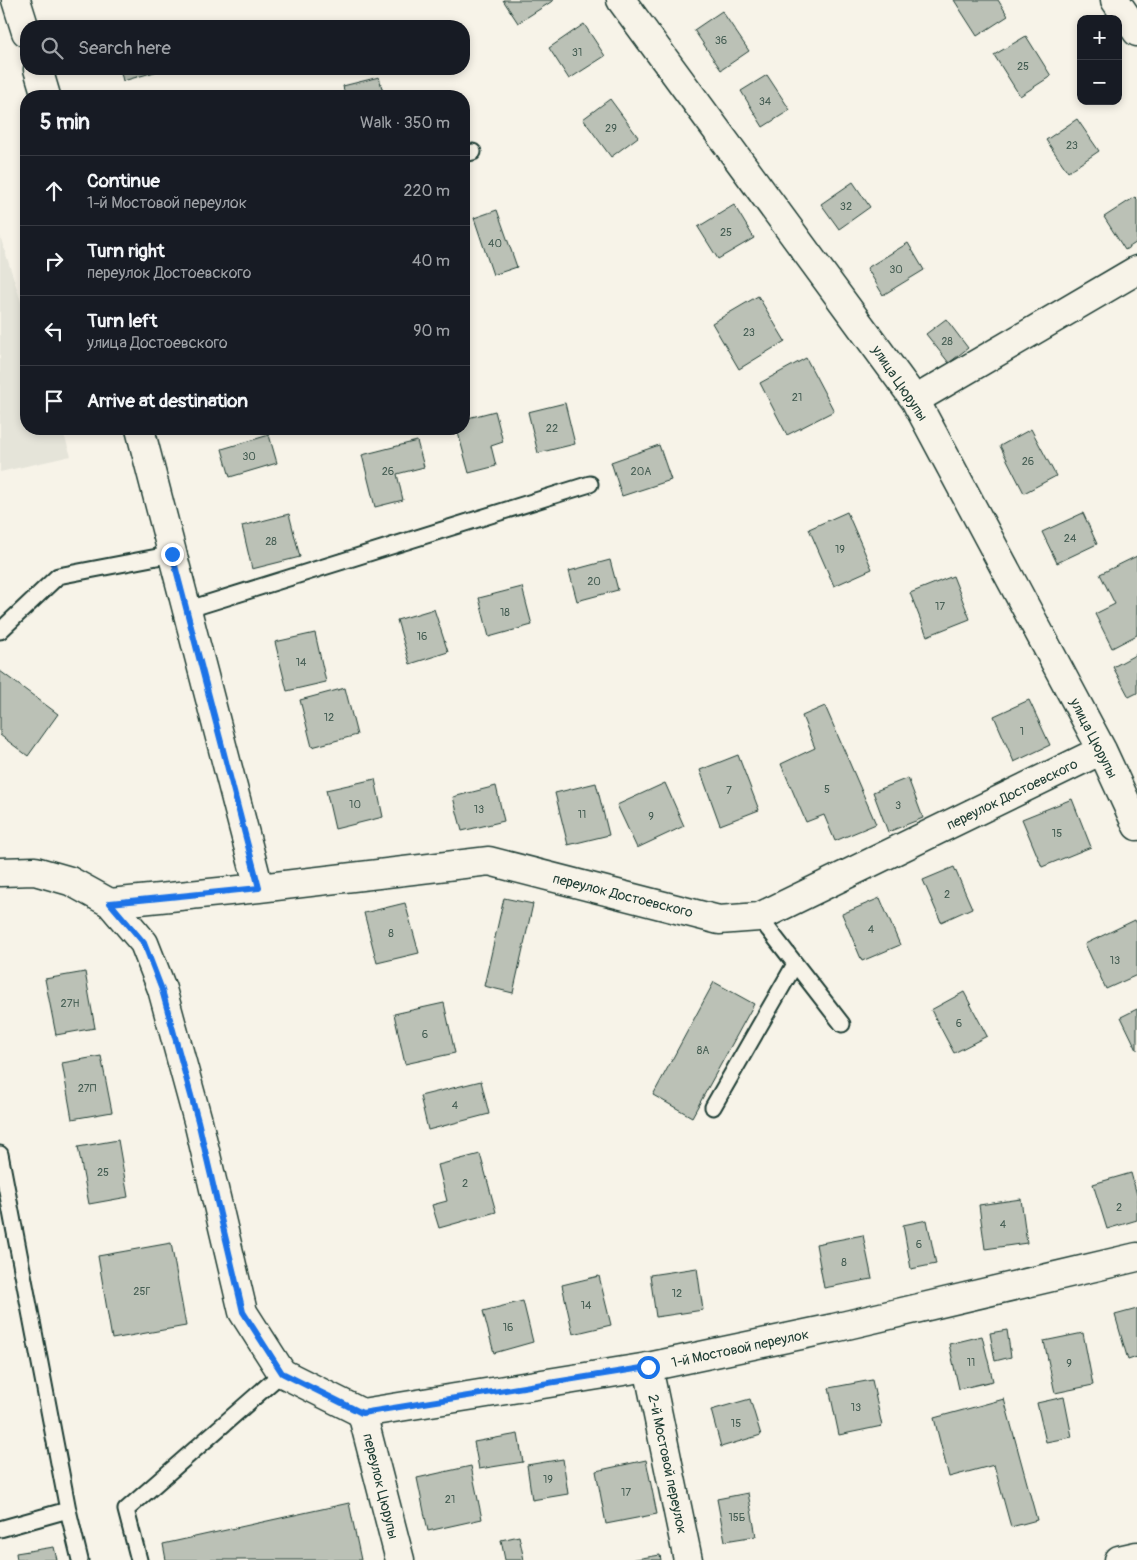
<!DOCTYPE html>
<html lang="en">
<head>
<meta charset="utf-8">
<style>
  :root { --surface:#171b24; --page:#20242c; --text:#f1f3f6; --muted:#9ea1a6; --line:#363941 }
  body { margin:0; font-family:Pangolin,sans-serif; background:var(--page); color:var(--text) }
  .controls { position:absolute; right:15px; top:15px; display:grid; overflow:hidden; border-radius:10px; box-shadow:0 2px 8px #0003 }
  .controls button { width:45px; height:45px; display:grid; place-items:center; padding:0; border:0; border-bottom:1px solid var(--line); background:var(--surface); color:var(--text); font:25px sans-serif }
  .stop { position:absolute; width:15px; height:15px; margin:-11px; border:4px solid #1a73e8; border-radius:50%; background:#fff }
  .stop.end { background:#1a73e8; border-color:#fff; box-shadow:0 1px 5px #0008 }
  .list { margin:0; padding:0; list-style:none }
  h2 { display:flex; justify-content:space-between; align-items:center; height:65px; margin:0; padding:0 20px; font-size:21px }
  h2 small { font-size:16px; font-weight:400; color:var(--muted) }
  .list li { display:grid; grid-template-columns:32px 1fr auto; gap:15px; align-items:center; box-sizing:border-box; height:70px; padding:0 20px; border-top:1px solid var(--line) }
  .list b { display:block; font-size:19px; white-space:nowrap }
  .list p { margin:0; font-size:16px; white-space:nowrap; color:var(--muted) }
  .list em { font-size:16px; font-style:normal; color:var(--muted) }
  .icon { flex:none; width:28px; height:28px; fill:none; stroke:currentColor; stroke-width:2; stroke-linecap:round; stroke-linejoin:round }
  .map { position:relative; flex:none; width:1137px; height:1560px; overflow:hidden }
  .search { position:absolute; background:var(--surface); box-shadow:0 2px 8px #0003; left:20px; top:20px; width:450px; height:55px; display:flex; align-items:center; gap:12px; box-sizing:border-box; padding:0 18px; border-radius:20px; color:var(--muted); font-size:19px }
  .panel { position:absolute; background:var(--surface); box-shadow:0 2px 8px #0003; left:20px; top:90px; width:450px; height:345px; border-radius:20px }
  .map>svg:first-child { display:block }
</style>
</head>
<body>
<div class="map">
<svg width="1137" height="1560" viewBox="0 0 1137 1560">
  <rect width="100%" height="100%" fill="#f7f3e8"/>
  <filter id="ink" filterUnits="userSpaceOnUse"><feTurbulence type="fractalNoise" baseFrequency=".02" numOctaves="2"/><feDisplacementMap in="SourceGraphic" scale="10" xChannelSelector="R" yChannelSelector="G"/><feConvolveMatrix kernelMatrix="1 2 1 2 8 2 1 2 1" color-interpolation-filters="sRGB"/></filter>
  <g filter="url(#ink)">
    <path fill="#e5e4d9" d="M 0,236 L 26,317 L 26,429 L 62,429 L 71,456 L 0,472 Z"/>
    <path fill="#bbc1b6" stroke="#1f3d34" d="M 503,0 L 554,0 L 518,23 Z
      M 954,0 L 998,0 L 1008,16 L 977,36 Z
      M 722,11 L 749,51 L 721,70 L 694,30 Z
      M 584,24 L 605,56 L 569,79 L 549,48 Z
      M 1026,36 L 1051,76 L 1020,96 L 994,55 Z
      M 120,69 L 165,69 L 123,81 Z
      M 767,75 L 790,110 L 763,127 L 741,91 Z
      M 379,77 L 384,96 L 345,96 L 343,86 Z
      M 610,99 L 638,137 L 611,157 L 583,119 Z
      M 1077,119 L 1099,151 L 1068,172 L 1046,140 Z
      M 853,182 L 870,207 L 839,229 L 821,204 Z
      M 1135,197 L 1137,199 L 1137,242 L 1125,250 L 1104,217 Z
      M 734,205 L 754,238 L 718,259 L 698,227 Z
      M 497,210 L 517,267 L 493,275 L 474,218 Z
      M 908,243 L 924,270 L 883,295 L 867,268 Z
      M 758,296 L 785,341 L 739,369 L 712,323 Z
      M 946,319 L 968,348 L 949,363 L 926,334 Z
      M 806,358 L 834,411 L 787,435 L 760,383 Z
      M 565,403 L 575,444 L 538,453 L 528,412 Z
      M 495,411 L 503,442 L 491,446 L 496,466 L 469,473 L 457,429 L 464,429 L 464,419 Z
      M 1031,429 L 1056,476 L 1024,493 L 1000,446 Z
      M 269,435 L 277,463 L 230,477 L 222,449 Z
      M 417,441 L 424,467 L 397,474 L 403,500 L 375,507 L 362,455 Z
      M 659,445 L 671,480 L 622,496 L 611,462 Z
      M 847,512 L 872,569 L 834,586 L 809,529 Z
      M 1083,513 L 1097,544 L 1057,563 L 1042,532 Z
      M 289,514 L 300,557 L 252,569 L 242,526 Z
      M 1137,556 L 1137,635 L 1112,648 L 1095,614 L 1115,604 L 1100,574 Z
      M 610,560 L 618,590 L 577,601 L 569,571 Z
      M 953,576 L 970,619 L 927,636 L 910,593 Z
      M 522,587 L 532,625 L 489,637 L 479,598 Z
      M 434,609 L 448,652 L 410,664 L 397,620 Z
      M 315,633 L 326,682 L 287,691 L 275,642 Z
      M 1137,654 L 1137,693 L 1129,697 L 1113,667 Z
      M 0,671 L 58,714 L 28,756 L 0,735 Z
      M 345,688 L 357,735 L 312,747 L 300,700 Z
      M 1029,700 L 1050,745 L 1014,762 L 994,716 Z
      M 825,706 L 876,824 L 835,841 L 824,815 L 806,822 L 781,764 L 815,748 L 802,716 Z
      M 738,755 L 759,810 L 720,825 L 700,770 Z
      M 908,778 L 923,818 L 888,832 L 873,792 Z
      M 375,779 L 383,817 L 335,829 L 326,790 Z
      M 596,783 L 609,835 L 568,845 L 555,793 Z
      M 665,783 L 684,826 L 637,848 L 617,805 Z
      M 496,786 L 504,821 L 462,831 L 453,797 Z
      M 1072,799 L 1091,847 L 1042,867 L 1022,819 Z
      M 954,867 L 972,908 L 941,922 L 923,880 Z
      M 504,898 L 533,904 L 513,993 L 484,986 Z
      M 880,898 L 900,945 L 862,961 L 842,914 Z
      M 405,903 L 419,953 L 377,963 L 364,913 Z
      M 1135,920 L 1137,924 L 1137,975 L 1106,989 L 1085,944 Z
      M 85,972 L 95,1028 L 56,1035 L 45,979 Z
      M 714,982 L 754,1004 L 692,1117 L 653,1095 Z
      M 964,992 L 987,1036 L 954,1053 L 931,1010 Z
      M 444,1003 L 455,1053 L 405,1064 L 394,1014 Z
      M 1137,1009 L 1137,1050 L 1121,1017 Z
      M 101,1056 L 112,1112 L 72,1119 L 62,1063 Z
      M 481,1081 L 489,1114 L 428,1130 L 420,1096 Z
      M 118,1140 L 128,1197 L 89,1204 L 78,1147 Z
      M 480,1154 L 496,1212 L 439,1228 L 432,1205 L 447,1201 L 438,1165 Z
      M 1131,1173 L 1137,1195 L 1137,1220 L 1107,1229 L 1093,1184 Z
      M 1021,1199 L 1027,1243 L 985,1249 L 979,1205 Z
      M 927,1220 L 936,1264 L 911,1269 L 903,1225 Z
      M 863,1235 L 872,1279 L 824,1288 L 816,1244 Z
      M 171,1243 L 186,1326 L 112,1339 L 98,1256 Z
      M 697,1268 L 703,1310 L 656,1317 L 650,1275 Z
      M 599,1276 L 611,1325 L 573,1334 L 562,1285 Z
      M 523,1301 L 533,1342 L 494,1353 L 483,1311 Z
      M 1137,1309 L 1137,1357 L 1128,1360 L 1115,1315 Z
      M 1007,1330 L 1011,1357 L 995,1361 L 990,1333 Z
      M 1083,1333 L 1093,1385 L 1055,1393 L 1044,1341 Z
      M 982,1336 L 993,1381 L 959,1389 L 949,1344 Z
      M 872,1380 L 882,1426 L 839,1435 L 829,1388 Z
      M 1064,1397 L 1072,1437 L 1046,1442 L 1037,1403 Z
      M 750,1399 L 761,1435 L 721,1447 L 711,1410 Z
      M 1004,1399 L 1037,1520 L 1011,1527 L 994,1465 L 949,1477 L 934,1418 Z
      M 518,1434 L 523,1462 L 479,1469 L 474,1442 Z
      M 563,1459 L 568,1494 L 532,1500 L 527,1465 Z
      M 646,1460 L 657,1514 L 606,1524 L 596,1471 Z
      M 471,1466 L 482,1519 L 428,1531 L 417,1478 Z
      M 748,1493 L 756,1536 L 725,1541 L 717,1499 Z
      M 349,1503 L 361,1560 L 166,1560 L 163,1544 Z
      M 519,1536 L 524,1560 L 505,1560 L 501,1540 Z
      M 54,1547 L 57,1560 L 17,1560 L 16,1553 Z
      M 660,1555 L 661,1560 L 630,1560 Z"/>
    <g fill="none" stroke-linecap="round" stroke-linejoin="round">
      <defs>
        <path id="lane" d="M 464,154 L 473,152
          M 186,610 L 590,484
          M 0,631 L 58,576 L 173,554
          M 759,917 L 842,1024
          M 713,1107 L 795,964
          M 0,1154 L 68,1510 L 0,1529
          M 68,1510 L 80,1560
          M 139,1560 L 126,1510 L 282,1373"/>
        <path id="street" d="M 16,0 L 26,32
          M 621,0 L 915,400 L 1102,750 L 1137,826
          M 38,69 L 46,96
          M 915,400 L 1137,270
          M 140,429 L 259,888
          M 110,903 L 259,888 L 489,861 L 719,920 L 759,917 L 1102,750
          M 648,1367 L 688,1560
          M 362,1413 L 400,1560
          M 1119,1560 L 1137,1556"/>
        <path id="secondary" d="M 1115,0 L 1137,32
          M 0,872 L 35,871 L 70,881 L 110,903 L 144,943 L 162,989 L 198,1121 L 243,1312 L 282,1373 L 362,1413 L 648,1367 L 834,1328 L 1137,1257"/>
      </defs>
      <use href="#lane" stroke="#1f3d34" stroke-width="19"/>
      <use href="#street" stroke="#1f3d34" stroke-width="31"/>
      <use href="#secondary" stroke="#1f3d34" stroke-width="31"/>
      <use href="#lane" stroke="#f7f3e8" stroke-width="15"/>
      <use href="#street" stroke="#f7f3e8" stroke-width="28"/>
      <use href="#secondary" stroke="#f7f3e8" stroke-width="28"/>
    </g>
  </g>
  <g fill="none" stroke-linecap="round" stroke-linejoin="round" filter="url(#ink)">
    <path stroke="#1a73e8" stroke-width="6" d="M 172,554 L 259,888 L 110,903 L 144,943 L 162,990 L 198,1121 L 243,1312 L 282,1373 L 362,1413 L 648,1367"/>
  </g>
  <g text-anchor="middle" stroke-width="4.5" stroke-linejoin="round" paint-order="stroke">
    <g font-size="11" fill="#465e54">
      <text x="721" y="44">36</text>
      <text x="577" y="56">31</text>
      <text x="1023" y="70">25</text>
      <text x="765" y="105">34</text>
      <text x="611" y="132">29</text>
      <text x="1072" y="149">23</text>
      <text x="846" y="210">32</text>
      <text x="726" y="236">25</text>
      <text x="495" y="247">40</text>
      <text x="896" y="273">30</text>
      <text x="749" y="336">23</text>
      <text x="947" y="345">28</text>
      <text x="797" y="401">21</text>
      <text x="552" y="432">22</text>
      <text x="249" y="460">30</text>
      <text x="1028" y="465">26</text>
      <text x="388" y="475">26</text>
      <text x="641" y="475">20А</text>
      <text x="1070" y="542">24</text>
      <text x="271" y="545">28</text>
      <text x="840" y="553">19</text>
      <text x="594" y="585">20</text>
      <text x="940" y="610">17</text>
      <text x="505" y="616">18</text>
      <text x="422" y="640">16</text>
      <text x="301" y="666">14</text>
      <text x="329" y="721">12</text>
      <text x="1022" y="735">1</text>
      <text x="827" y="793">5</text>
      <text x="729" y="794">7</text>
      <text x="355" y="808">10</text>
      <text x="898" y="809">3</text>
      <text x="479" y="813">13</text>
      <text x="582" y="818">11</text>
      <text x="651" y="820">9</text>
      <text x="1057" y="837">15</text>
      <text x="947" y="898">2</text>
      <text x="871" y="933">4</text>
      <text x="391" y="937">8</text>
      <text x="1115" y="964">13</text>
      <text x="70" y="1007">27Н</text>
      <text x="959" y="1027">6</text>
      <text x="425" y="1038">6</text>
      <text x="703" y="1054">8А</text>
      <text x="87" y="1092">27П</text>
      <text x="455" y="1109">4</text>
      <text x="103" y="1176">25</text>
      <text x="465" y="1187">2</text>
      <text x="1119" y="1211">2</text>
      <text x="1003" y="1228">4</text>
      <text x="919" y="1248">6</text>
      <text x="844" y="1266">8</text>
      <text x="142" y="1295">25Г</text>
      <text x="677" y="1297">12</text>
      <text x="586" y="1309">14</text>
      <text x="508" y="1331">16</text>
      <text x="971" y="1366">11</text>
      <text x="1069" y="1367">9</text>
      <text x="856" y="1411">13</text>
      <text x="736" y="1427">15</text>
      <text x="548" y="1483">19</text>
      <text x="626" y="1496">17</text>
      <text x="450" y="1503">21</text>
      <text x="737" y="1521">15Б</text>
    </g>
    <g font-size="14" fill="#1f3d34" stroke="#f7f3e8">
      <text transform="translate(900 383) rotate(56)" y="5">улица Цюрупы</text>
      <text transform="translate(1094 738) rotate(63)" y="5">улица Цюрупы</text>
      <text transform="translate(1012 794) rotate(-26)" y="5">переулок Достоевского</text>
      <text transform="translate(623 895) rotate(14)" y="5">переулок Достоевского</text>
      <text transform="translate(740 1348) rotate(-12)" y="5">1-й Мостовой переулок</text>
      <text transform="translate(668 1464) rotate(78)" y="5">2-й Мостовой переулок</text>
      <text transform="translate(381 1486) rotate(76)" y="5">переулок Цюрупы</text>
    </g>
  </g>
</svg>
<div class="controls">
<button>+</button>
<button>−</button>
</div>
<div class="stop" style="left:648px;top:1367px"></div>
<div class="stop end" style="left:172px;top:554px"></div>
<div class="search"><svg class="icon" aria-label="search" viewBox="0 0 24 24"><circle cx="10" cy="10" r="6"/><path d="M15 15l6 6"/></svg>Search here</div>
<section class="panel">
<h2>5 min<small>Walk · 350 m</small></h2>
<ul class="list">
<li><svg class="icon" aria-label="ahead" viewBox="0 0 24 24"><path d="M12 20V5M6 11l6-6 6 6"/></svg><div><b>Continue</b><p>1-й Мостовой переулок</p></div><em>220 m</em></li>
<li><svg class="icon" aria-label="right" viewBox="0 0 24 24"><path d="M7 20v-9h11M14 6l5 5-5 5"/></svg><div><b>Turn right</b><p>переулок Достоевского</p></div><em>40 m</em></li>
<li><svg class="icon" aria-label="left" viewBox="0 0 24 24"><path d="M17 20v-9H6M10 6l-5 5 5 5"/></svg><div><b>Turn left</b><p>улица Достоевского</p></div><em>90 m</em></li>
<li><svg class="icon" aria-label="arrive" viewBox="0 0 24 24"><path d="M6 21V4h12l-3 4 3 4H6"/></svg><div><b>Arrive at destination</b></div></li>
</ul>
</section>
</div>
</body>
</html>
